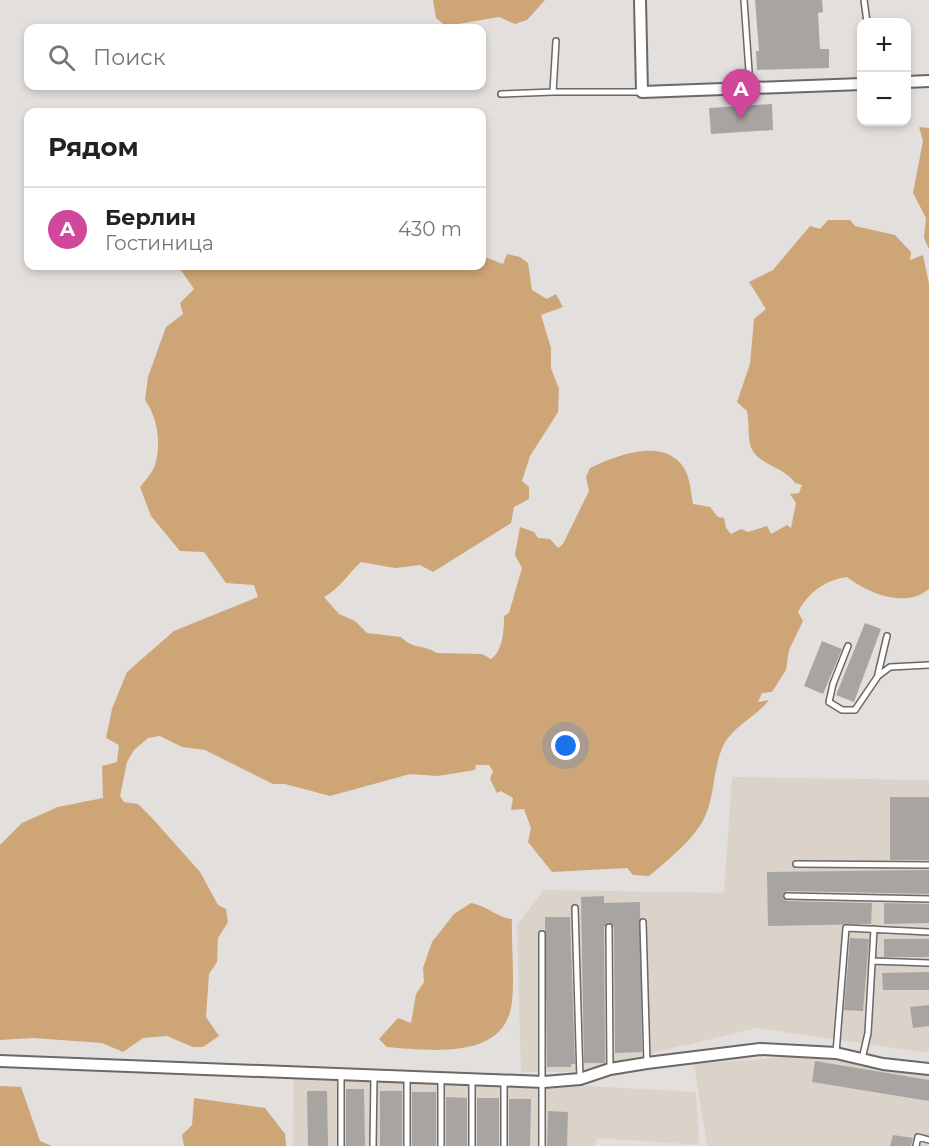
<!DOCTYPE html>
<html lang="ru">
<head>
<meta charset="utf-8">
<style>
  :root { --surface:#fff; --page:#f2f2f2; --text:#222; --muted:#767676; --line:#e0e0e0; --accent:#db2777 }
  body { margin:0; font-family:Montserrat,sans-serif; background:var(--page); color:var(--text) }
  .controls { position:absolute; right:18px; top:18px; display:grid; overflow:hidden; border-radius:12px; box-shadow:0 3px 9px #0003 }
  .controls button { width:54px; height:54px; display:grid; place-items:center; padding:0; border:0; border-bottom:2px solid var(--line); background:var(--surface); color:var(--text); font:30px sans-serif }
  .you { position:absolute; left:566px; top:746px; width:21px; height:21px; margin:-15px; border:4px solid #fff; border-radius:50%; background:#1a73e8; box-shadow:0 0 0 9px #1a73e833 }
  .badge { display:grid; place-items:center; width:39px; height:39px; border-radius:50%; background:var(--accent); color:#fff; font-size:20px; font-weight:700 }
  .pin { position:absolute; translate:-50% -50px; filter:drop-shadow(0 2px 3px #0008) }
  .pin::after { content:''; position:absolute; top:32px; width:21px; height:18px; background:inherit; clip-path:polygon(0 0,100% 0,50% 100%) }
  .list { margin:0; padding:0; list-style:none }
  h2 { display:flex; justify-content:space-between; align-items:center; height:78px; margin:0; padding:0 24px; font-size:26px }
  h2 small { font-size:20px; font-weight:400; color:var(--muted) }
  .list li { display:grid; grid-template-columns:39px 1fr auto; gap:18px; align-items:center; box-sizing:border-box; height:84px; padding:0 24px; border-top:2px solid var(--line) }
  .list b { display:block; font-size:22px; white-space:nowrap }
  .list p { margin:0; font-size:20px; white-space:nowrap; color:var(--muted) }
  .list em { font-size:20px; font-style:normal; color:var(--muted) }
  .icon { flex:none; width:33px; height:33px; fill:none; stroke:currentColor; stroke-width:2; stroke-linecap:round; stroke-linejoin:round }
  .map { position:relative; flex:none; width:929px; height:1146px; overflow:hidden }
  .search { position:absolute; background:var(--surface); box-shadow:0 3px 9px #0003; left:24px; top:24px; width:462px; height:66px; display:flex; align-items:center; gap:15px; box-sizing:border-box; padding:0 21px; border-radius:12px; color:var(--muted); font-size:22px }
  .panel { position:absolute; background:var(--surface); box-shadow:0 3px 9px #0003; left:24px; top:108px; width:462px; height:162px; border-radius:12px }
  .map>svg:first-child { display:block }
</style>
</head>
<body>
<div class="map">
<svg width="929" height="1146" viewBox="0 0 929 1146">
  <rect width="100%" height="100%" fill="#e2dfdc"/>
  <path fill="#dbd2c9" d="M 732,777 L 929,780 L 929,1053 L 757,1028 L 572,1072 L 521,1072 L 517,925 L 544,890 L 724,893 Z
    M 817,1055 L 929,1074 L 929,1146 L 707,1146 L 694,1064 Z
    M 294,1070 L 696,1092 L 699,1145 L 597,1138 L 594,1146 L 293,1146 Z"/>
  <path fill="#cea577" d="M 433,0 L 545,0 L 527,20 L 515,24 L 499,17 L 446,26 L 436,18 Z
    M 919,127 L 929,128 L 929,249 L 924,238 L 926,218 L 913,193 L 923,141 Z
    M 828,220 L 850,220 L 855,226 L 895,235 L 911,252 L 910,260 L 923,255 L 929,284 L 929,589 C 905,609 868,593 847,577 C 825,580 808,593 798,612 L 803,621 L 789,650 L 786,670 L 772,692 L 762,693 L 758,702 L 769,700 C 756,717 733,726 723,746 C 713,768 715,793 706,814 C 699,835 666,862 649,876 L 633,875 L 627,868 L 552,872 L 528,842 L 531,828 L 524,809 L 511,810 L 513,798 L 501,791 L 497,793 L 490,779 L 493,771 L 489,765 L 476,765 L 475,770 L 438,776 L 410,774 L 330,796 L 285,784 L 273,784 L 205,750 L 182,747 L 160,736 L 148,738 L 134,750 L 127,762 L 120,796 L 124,802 L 138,804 L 153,819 L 200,872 L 218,905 L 226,909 L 228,922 L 218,938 L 217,962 L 209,974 L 206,1017 L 219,1036 L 203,1047 L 193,1047 L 167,1036 L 143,1038 L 123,1052 L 102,1043 L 33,1038 L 0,1040 L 0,845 L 22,823 L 58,807 L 103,798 L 102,766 L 117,762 L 119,745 L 106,738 L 112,709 L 127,672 L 174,631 L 258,597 L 254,585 L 226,583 L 204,552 L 180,551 L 151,516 L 140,487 C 145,481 151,474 154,468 C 162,446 158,418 145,400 L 148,377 L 166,327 L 183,314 L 180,303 L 194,289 L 178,266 L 482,266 L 482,256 L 503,264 L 507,254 L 520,257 L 528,263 L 532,290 L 547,299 L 556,294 L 563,307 L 541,315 L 551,348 L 551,368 L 559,389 L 558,412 L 530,456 L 522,481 L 529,487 L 529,499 L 514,507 L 511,523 L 433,572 L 420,565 L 395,568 L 361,562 C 348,574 340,588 324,597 L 339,614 L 355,621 L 367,633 L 401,637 C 412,649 425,645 437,653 L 482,654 L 491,659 C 503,651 504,630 504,616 L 509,613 L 522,568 L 515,555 L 520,527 L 534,532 L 538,538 L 550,539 L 558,548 L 563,544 L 589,491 L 586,477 L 590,468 C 615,456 664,436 684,468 C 690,478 691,492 693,504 L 710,507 L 718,517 L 724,518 L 726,528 L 731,534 L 741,529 L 748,532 L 767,526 L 771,534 L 787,525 L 791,528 L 796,503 L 790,494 L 799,493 L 802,485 L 795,483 C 784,466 755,465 750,444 C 748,434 749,421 747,411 L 737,402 L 750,364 L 754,319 L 766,309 L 749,282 L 773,270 L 810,226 L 820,229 Z
    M 471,903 C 488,906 495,917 512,919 C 511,943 516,992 510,1012 C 497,1060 425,1050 387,1047 L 379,1039 L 398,1018 L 411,1023 L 416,994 L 424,982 L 423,968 L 432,942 L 454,914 Z
    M 0,1086 L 21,1087 L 40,1141 L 52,1146 L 0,1146 Z
    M 194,1098 L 265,1108 L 285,1134 L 286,1146 L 184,1146 L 182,1135 L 192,1125 Z"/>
  <path fill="#a7a4a1" d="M 755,0 L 822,0 L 823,12 L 818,13 L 820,49 L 829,49 L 829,68 L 757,70 L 756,51 L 759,51 Z
    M 772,104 L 773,130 L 711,134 L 709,108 Z
    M 865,623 L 881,629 L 854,702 L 836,695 Z
    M 822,641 L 842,649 L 823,694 L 804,686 Z
    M 890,797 L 929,797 L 929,860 L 890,860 Z
    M 929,870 L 929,894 L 787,891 L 783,894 L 783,899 L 787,901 L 872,903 L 871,924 L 768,926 L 767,872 Z
    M 604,896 L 604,903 L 640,902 L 642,1052 L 615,1053 L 614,927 L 608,922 L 604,927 L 605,1063 L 584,1063 L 581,897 Z
    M 884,903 L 929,904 L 929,923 L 884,924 Z
    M 545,917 L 570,917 L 575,1064 L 571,1064 L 571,1067 L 547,1067 Z
    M 850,938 L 869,939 L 863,1011 L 844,1010 Z
    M 884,939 L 929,939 L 929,957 L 884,957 Z
    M 929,972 L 929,990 L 883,990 L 882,973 Z
    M 929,1005 L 929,1026 L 913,1028 L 910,1007 Z
    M 815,1061 L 929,1080 L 929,1101 L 812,1082 Z
    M 346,1089 L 364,1089 L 365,1146 L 346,1146 Z
    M 307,1091 L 327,1091 L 328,1146 L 308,1146 Z
    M 380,1091 L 402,1091 L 402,1146 L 380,1146 Z
    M 412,1092 L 436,1092 L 436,1146 L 412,1146 Z
    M 446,1097 L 467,1098 L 467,1146 L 446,1146 Z
    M 477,1098 L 499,1098 L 499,1146 L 477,1146 Z
    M 509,1099 L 531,1099 L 530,1146 L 509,1146 Z
    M 548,1111 L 568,1112 L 567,1146 L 547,1146 Z
    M 893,1135 L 913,1138 L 911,1146 L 890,1146 Z"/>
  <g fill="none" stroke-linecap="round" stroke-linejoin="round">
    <defs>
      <path id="lane" d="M 744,0 L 750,86
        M 864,0 L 867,22
        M 553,92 L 642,92
        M 501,94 L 553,92 L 556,41
        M 848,646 L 833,684 L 829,702 L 842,710 L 855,710 L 878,676 L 890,667 L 929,665
        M 878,674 L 887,636
        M 796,864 L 929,865
        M 787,896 L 929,899
        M 575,908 L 580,1079
        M 643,922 L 647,1063
        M 609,927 L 610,1069
        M 542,934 L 542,1146
        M 872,961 L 929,963
        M 836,1053 L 846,928 L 929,932
        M 862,1059 L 868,1033 L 874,929
        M 341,1074 L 341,1146
        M 373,1146 L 374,1076
        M 407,1146 L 407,1076
        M 441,1146 L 441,1079
        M 472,1146 L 472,1081
        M 504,1146 L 504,1082
        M 916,1146 L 918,1137 L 929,1140"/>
      <path id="street" d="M 640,0 L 642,92 L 862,84
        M 906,82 L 929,81
        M 0,1061 L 544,1082 L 580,1079 L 610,1069 L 647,1063 L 760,1049 L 836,1053 L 883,1064 L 929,1069"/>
    </defs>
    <use href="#lane" stroke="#6b6865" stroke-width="8"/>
    <use href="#street" stroke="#6b6865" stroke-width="14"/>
    <use href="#lane" stroke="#fff" stroke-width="5"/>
    <use href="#street" stroke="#fff" stroke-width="10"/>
  </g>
</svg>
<div class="controls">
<button>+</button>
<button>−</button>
</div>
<div class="you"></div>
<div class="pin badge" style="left:741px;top:119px;background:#d1479c">A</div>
<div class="search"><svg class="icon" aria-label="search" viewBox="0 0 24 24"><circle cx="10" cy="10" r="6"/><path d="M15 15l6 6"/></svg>Поиск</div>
<section class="panel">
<h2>Рядом<small></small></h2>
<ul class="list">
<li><span class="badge" style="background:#d1479c">A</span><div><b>Берлин</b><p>Гостиница</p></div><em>430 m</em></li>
</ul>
</section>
</div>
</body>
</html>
